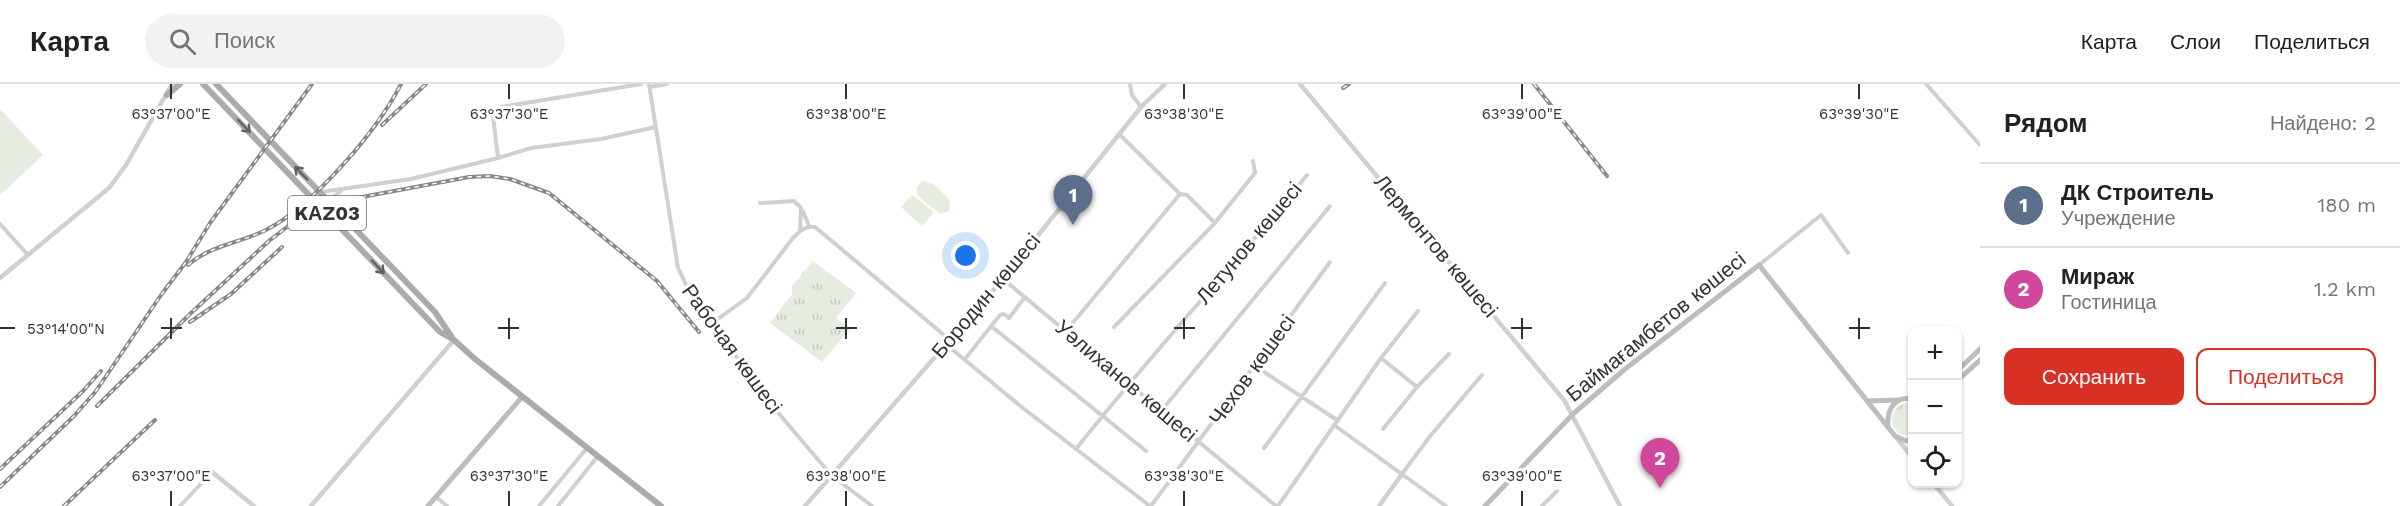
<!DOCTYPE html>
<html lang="ru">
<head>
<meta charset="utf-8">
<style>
  :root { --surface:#fff; --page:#f2f2f2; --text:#202124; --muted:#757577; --line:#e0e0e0; --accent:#d93025 }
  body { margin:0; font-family:"Work Sans",sans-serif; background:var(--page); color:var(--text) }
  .controls { position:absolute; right:18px; bottom:18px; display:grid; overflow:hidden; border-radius:12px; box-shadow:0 2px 4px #0004 }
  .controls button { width:54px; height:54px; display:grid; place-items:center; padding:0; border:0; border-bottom:2px solid var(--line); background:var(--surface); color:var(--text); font:30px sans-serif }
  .you { position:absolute; left:966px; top:172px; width:21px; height:21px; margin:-15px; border:4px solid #fff; border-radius:50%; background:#1a73e8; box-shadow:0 0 0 9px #1a73e833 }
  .badge { display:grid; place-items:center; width:39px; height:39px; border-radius:50%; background:var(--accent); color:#fff; font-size:20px; font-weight:700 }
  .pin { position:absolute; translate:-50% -50px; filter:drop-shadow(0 2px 3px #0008) }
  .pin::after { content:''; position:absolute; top:32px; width:21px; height:18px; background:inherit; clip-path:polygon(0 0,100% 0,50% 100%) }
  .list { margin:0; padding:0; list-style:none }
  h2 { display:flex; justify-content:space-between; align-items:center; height:78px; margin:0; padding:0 24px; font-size:26px }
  h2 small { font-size:20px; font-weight:400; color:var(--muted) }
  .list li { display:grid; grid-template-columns:39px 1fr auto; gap:18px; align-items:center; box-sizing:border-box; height:84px; padding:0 24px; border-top:2px solid var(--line) }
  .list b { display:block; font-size:22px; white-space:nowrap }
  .list p { margin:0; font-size:20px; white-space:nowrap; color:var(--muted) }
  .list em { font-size:20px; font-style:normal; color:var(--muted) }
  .actions { display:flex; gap:12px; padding:18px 24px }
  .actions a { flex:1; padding:14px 0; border:2px solid var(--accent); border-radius:12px; text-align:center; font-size:21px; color:var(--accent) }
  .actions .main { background:var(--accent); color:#fff }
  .icon { flex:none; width:33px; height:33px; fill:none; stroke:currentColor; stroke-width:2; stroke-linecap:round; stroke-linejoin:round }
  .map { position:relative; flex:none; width:1980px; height:422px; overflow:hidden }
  header { display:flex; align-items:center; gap:36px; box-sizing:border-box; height:84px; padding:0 30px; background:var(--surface); border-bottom:2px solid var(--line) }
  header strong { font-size:28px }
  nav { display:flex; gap:33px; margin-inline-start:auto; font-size:21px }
  .search { width:420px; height:54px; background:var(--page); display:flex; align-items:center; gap:15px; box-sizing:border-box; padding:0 21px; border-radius:33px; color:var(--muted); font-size:22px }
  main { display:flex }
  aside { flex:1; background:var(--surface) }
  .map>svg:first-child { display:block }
</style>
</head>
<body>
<header>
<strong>Карта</strong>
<div class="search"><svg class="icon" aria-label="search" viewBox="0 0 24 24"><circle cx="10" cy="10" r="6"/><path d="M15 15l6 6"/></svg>Поиск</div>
<nav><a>Карта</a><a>Слои</a><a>Поделиться</a></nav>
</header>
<main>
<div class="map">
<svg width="1980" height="422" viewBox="0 0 1980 422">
  <defs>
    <pattern id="grass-tufts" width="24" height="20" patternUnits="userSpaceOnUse" patternTransform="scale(1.5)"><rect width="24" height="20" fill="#e6ecdf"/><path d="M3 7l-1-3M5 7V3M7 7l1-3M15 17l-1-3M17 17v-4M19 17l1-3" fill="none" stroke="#c6cbc0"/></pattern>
  </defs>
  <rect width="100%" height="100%" fill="#fff"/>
  <path fill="url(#grass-tufts)" d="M 813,177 L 856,209 L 836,234 L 850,245 L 822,278 L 770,239 L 792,210 L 792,202 Z
    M 1909,318 L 1912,319 L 1912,351 C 1889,355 1883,323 1909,318 Z"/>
  <path fill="#e6ecdf" d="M 1,26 L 43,71 L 0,111 L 0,27 Z
    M 922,97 C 933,97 944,109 950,118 L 949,127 L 940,130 L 919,113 L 916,105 Z
    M 912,111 L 934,128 L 922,142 L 901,123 Z"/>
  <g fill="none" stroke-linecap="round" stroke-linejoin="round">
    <path stroke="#d0d0d0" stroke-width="4" d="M 649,0 L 678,184 L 692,213 L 775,325 L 831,391 L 872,422
      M 1130,0 L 1132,11 L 1141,23
      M 1926,0 L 1980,61
      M 650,3 L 667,0
      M 1119,50 L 1180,110 L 1187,111 L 1215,139
      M 498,74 L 531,64 L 601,55 L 656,43
      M 321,108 L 411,95 L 498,74 L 493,32 L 501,23 L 641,0
      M 760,119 L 794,117 L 801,124 L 800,147
      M 331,120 L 333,113 L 341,107
      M 803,127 L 809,142
      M 0,140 L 28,171
      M 1759,181 L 1821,131 L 1848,169
      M 1003,195 L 1276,422
      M 711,240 L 747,214 L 793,154 C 799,148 805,141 815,143 L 950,256
      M 991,242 L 1146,367
      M 1114,243 L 1214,140 L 1255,89 L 1253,77
      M 1066,247 L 1180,110
      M 947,261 L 1019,321 L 1150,422
      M 1381,274 L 1417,303
      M 965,275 L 1000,231 L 1004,230 L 1009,234 L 1025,213
      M 1255,282 L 1337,336
      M 1162,326 L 1330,122
      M 1334,341 L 1446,422
      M 1383,345 L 1417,303 L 1449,270
      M 1264,364 L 1385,199
      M 1076,365 C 1150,271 1232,184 1307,91
      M 1402,390 L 1431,351 L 1482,291
      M 436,413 L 447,422
      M 180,422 L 212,388
      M 539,422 L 587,364
      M 558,422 L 598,372
      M 1151,422 L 1330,178
      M 1278,422 L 1381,274 L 1418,227
      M 1542,422 L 1557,407"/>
    <path stroke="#d0d0d0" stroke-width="4.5" d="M 1300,0 L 1564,316 L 1620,422
      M 0,194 L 109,104 L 126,81 L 172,0
      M 1895,352 L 1912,373
      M 212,388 L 254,422
      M 1934,400 L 1952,422
      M 311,422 L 454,256
      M 805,422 L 1003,195 L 1141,23 L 1165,0
      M 1379,422 L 1402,390"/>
    <path stroke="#bdbdbd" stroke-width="5" d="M 1958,286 L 1980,265
      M 1958,296 L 1980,276
      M 1867,317 L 1899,316
      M 1888,341 C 1887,325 1895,312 1912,315
      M 428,422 L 522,313
      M 1485,422 L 1573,330 L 1625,285 L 1759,181 L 1895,352 L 1906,357 L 1912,355"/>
    <path stroke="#ababab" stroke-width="6" d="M 203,0 L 440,248 L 454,256 L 475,275 L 661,422
      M 216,0 L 435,228 L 453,255
      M 167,11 L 180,0"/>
    <defs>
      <path id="rail" d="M 1534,0 L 1607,92
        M 1343,4 L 1349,0
        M 382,41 L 426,0
        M 188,181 C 211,161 240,159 266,146 C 313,122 377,47 401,0
        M 190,238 L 231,210 L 282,163
        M 97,322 L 191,229 L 270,156 L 287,143 L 307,131 L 346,116 L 469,93 L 490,92 L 510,95 L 549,109 L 657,197 L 699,248
        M 0,385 L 83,307 L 101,287
        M 0,403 L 74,332 L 96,307 L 161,211 L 186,178 L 210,139 L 312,0
        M 64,422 L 155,336"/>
    </defs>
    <use href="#rail" stroke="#888" stroke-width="4"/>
    <use href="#rail" stroke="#fff" stroke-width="1.5" stroke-dasharray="4.5" stroke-linecap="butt"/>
  </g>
  <defs><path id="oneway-shaft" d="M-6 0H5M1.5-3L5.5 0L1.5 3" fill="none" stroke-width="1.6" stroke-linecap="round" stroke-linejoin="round" transform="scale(1.5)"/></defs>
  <g stroke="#636363">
    <use href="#oneway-shaft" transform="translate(244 42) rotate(46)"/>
    <use href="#oneway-shaft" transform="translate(301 89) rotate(-134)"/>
    <use href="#oneway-shaft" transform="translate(378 183) rotate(47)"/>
  </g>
  <path fill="none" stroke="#333" stroke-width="2" d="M 171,0 L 171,15M 509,0 L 509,15M 846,0 L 846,15M 1184,0 L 1184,15M 1522,0 L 1522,15M 1859,0 L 1859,15M 171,234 L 171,255M 509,234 L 509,255M 846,234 L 846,255M 1184,234 L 1184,255M 1522,234 L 1522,255M 1859,234 L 1859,255M 0,244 L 15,244M 161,244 L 182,244M 498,244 L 519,244M 836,244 L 857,244M 1174,244 L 1195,244M 1511,244 L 1532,244M 1849,244 L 1870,244M 171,407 L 171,422M 509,407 L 509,422M 846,407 L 846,422M 1184,407 L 1184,422M 1522,407 L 1522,422"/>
  <g text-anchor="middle" stroke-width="6" stroke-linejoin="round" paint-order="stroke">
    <rect fill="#fff" stroke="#707070" stroke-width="1.5" x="288" y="112" width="78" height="34" rx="4.5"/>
    <g font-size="20" font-weight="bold" fill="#333">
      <text x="327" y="136">KАZ03</text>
    </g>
    <g font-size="21" fill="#333" stroke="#fff">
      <text transform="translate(1249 159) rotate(-50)" y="7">Летунов көшесі</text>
      <text transform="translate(1436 162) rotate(50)" y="7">Лермонтов көшесі</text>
      <text transform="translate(986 212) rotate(-50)" y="7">Бородин көшесі</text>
      <text transform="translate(1656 243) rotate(-39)" y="7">Баймағамбетов көшесі</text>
      <text transform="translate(732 265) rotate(54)" y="7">Рабочая көшесі</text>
      <text transform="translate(1252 286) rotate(-54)" y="7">Чехов көшесі</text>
      <text transform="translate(1126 297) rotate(40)" y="7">Уәлиханов көшесі</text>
    </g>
  </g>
  <g font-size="15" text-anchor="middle" fill="#333" stroke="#fff" stroke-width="6" stroke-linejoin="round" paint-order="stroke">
    <text x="171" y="35">63°37'00"E</text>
    <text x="509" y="35">63°37'30"E</text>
    <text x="846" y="35">63°38'00"E</text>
    <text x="1184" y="35">63°38'30"E</text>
    <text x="1522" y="35">63°39'00"E</text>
    <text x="1859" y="35">63°39'30"E</text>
    <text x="66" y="250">53°14'00"N</text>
    <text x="171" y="397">63°37'00"E</text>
    <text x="509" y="397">63°37'30"E</text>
    <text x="846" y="397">63°38'00"E</text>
    <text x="1184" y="397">63°38'30"E</text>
    <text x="1522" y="397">63°39'00"E</text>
  </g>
</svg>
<div class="controls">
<button>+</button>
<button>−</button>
<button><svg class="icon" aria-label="locate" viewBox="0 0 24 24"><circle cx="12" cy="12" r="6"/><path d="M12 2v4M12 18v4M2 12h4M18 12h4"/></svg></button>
</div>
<div class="you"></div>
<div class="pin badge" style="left:1073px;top:141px;background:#5c6f8a">1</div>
<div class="pin badge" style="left:1660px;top:404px;background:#d1479c">2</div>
</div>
<aside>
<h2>Рядом<small>Найдено: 2</small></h2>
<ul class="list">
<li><span class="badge" style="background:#5c6f8a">1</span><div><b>ДК Строитель</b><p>Учреждение</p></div><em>180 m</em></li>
<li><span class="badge" style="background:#d1479c">2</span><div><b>Мираж</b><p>Гостиница</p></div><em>1.2 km</em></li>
</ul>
<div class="actions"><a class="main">Сохранить</a><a>Поделиться</a></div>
</aside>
</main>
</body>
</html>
